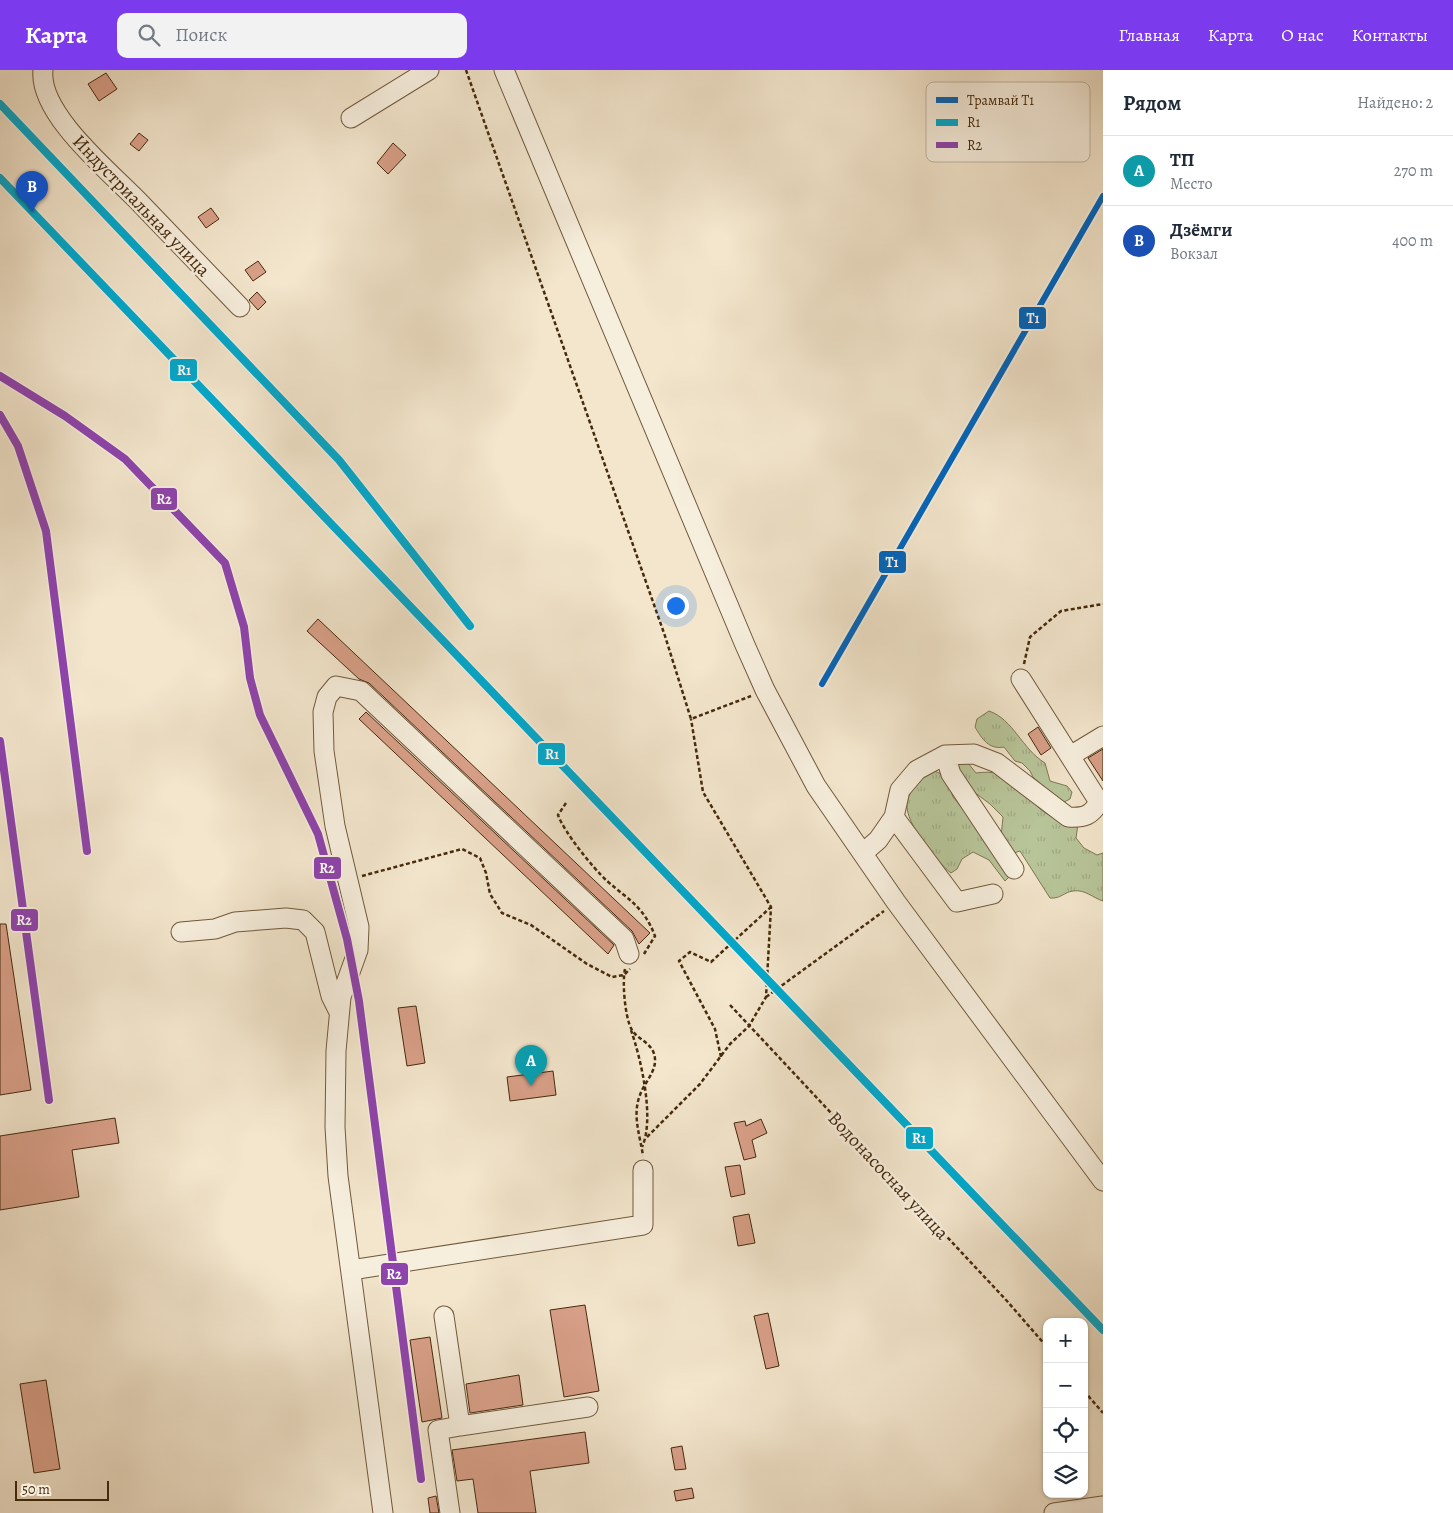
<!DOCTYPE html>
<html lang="ru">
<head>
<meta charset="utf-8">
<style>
  :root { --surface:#fff; --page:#f2f2f3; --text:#1f2937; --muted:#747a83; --line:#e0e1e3; --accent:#7c3aed }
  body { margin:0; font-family:Alegreya,serif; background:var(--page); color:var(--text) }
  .controls { position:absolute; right:15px; bottom:15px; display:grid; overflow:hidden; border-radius:10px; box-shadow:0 1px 4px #0004 }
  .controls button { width:45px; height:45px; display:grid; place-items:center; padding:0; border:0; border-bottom:1px solid var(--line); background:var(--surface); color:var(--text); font:25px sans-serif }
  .scale { position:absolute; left:15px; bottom:12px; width:94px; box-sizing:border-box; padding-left:5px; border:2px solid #462a0c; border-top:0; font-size:14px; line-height:18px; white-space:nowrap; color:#462a0c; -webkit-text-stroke:4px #f7efde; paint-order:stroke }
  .you { position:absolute; left:675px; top:535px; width:18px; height:18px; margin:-12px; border:4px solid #fff; border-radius:50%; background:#1a73e8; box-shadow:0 0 0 8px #1a73e833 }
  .badge { display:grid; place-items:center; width:32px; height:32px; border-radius:50%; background:var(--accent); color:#fff; font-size:16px; font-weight:700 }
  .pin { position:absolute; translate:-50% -41px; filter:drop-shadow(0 1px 2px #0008) }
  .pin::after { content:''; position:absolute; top:26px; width:18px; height:15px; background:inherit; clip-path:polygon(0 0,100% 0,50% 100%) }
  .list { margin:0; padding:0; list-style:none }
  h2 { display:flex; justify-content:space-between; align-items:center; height:65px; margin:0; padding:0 20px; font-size:21px }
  h2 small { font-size:16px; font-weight:400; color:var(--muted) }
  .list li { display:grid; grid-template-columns:32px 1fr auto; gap:15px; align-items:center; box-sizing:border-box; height:70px; padding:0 20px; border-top:1px solid var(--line) }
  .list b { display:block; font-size:19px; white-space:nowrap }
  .list p { margin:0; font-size:16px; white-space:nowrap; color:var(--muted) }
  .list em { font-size:16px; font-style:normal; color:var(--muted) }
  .icon { flex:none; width:28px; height:28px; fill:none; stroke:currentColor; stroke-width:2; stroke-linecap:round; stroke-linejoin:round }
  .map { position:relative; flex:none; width:1103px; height:1443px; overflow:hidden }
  header { display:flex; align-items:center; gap:30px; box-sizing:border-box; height:70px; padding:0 25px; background:var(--accent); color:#fff }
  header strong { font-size:24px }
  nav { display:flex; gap:28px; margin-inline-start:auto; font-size:18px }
  .search { width:350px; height:45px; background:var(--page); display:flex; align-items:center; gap:12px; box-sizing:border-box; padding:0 18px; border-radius:10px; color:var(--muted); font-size:19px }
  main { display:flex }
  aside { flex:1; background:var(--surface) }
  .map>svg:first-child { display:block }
</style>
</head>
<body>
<header>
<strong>Карта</strong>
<div class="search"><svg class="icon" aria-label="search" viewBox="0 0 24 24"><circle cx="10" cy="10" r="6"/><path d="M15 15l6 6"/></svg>Поиск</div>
<nav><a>Главная</a><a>Карта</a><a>О нас</a><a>Контакты</a></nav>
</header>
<main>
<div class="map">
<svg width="1103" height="1443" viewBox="0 0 1103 1443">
  <defs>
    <pattern id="grass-tufts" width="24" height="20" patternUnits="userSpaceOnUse" patternTransform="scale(1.25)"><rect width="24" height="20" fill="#b8c69a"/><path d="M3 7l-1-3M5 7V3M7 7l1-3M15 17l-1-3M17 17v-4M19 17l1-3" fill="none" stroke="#a0aa84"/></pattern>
  </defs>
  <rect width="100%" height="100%" fill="#f3e6cd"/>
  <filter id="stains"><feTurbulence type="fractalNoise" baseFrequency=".004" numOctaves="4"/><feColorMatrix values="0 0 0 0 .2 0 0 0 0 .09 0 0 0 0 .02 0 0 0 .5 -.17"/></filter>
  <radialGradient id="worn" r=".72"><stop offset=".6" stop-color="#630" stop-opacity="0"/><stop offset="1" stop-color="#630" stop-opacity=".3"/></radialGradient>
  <path fill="url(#grass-tufts)" stroke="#7f7853" d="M 989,641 C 1013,649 1022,679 1045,693 L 1050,711 L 1067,716 L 1072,722 L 1070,729 L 1062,733 L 1033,707 L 1030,701 L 1022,693 L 1015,691 L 1004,677 C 989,680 982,669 975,657 L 977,649 Z
    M 956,693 L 968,693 L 976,703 C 1011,698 1017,718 1039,738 C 1050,748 1064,751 1078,754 L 1076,768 L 1084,778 L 1097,785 L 1103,783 L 1103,831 C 1093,828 1085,819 1073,821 C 1064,822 1061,829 1050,828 L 1020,781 L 1011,784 L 1001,767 L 1003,747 L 990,734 L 966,716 Z
    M 932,700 L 946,706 L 953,727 L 988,769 L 1010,806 L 1005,811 L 989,790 L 973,782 L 962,789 L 957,799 L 951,803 C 937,792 905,753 907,734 C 909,718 920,709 932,700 Z"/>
  <path fill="#d9a089" stroke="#462a0c" d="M 106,3 L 117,19 L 99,31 L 88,14 Z
    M 139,63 L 148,70 L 139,81 L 130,74 Z
    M 393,73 L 406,85 L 388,104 L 377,93 Z
    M 211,138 L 219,149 L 206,158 L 198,147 Z
    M 258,191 L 266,202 L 253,211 L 245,200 Z
    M 257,222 L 266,232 L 258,240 L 249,230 Z
    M 318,549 L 650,863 L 639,874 L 632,861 L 369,613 L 359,609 L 307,561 Z
    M 366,642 L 614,875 L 608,884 L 359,649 Z
    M 1038,657 L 1051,678 L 1041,685 L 1028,664 Z
    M 1103,679 L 1103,711 L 1088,688 Z
    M 0,854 L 6,854 L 31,1020 L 0,1025 Z
    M 416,936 L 425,993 L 407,996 L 398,938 Z
    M 553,1001 L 556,1025 L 510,1031 L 507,1007 Z
    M 115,1048 L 119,1073 L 72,1080 L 79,1127 L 0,1140 L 0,1066 Z
    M 761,1049 L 767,1063 L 752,1070 L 756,1087 L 744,1090 L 734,1053 L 745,1051 L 746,1056 Z
    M 740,1095 L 745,1124 L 731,1127 L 725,1097 Z
    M 749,1144 L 755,1173 L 738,1176 L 733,1147 Z
    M 585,1235 L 599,1321 L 564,1327 L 550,1240 Z
    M 768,1243 L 779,1296 L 766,1299 L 754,1246 Z
    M 430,1267 L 442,1348 L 422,1352 L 410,1270 Z
    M 519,1305 L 523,1335 L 470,1343 L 466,1314 Z
    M 46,1310 L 60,1399 L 34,1403 L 20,1314 Z
    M 585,1362 L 589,1393 L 530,1401 L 536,1443 L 478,1443 L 473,1409 L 457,1411 L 452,1380 Z
    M 682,1376 L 686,1399 L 675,1400 L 671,1378 Z
    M 692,1418 L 694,1428 L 676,1431 L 674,1421 Z
    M 436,1426 L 439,1443 L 430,1443 L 428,1428 Z"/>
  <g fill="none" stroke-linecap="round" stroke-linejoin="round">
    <defs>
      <path id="minor" d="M 43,0 C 38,45 114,105 142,135 C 175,169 207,203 240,237
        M 504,0 L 745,575 L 765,620 L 816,716 L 896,832 L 1103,1111
        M 351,48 L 429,0
        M 945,685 L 951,704 L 1014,799
        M 1070,686 L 1103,666
        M 894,747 L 957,832 L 993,824
        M 863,783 L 878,770 L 894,747 L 900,720 L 917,700 L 945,685 L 974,684 L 997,693 L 1068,747 C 1084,748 1091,746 1099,732 L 1021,609
        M 181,862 L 215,859 L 235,852 L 286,848 L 303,850 L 315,862 L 331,926 L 339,942
        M 351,1200 L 643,1155 L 643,1100
        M 444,1246 L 460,1356 L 438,1360 L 450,1443
        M 460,1356 L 588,1337
        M 383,1443 L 338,1106 L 335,1057 L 336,981 L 341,927 L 358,880 L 359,857 L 335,756 L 324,681 L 323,642 L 327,627 L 336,616 L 361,621 L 624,869 L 629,884
        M 1054,1443 L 1103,1436"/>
    </defs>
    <use href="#minor" stroke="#71593c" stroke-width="21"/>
    <path stroke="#462a0c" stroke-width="2.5" stroke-dasharray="4 2.5" stroke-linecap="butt" d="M 466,0 L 665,566 L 691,649 L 751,626
      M 1024,594 L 1030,567 L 1061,541 L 1103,534
      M 566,733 L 558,745 C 564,762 593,798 607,811 C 629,830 644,837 655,866 L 644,884
      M 362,806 L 462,779 L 480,788 L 486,803 L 490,824 L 502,843 L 531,855 L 587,894 L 612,907 L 624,905 L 630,899
      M 625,899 C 622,912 625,949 632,960 C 639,971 654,973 655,989 C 656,1002 644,1013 640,1025 C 632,1045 640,1065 643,1086
      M 766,927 L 884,841
      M 730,935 L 1007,1231 L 1047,1277
      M 631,960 C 641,989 655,1049 642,1077
      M 721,987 L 715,959 L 679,891 L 690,882 L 711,892 L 771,837
      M 647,1067 L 700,1014 L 730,974 L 749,956 L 766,927 L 771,837 L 703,722 L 691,649
      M 1084,1321 L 1103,1343"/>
    <use href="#minor" stroke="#f7efde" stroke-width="19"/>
    <defs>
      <path id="rail-1" d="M 0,34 L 339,390 L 470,556
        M 0,108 L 1103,1260"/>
      <path id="rail-2" d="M 0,306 L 65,346 L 125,389 L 225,493 L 244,557 L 250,608 L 260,645 L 318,764 L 347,869 L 359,931 L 421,1409
        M 0,345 L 18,376 L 46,461 L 87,781
        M 0,671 L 49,1030"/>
    </defs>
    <use href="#rail-1" stroke="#f7efde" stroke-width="11"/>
    <use href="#rail-2" stroke="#f7efde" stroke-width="11"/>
    <use href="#rail-1" stroke="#00a9ce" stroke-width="8"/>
    <use href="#rail-2" stroke="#8e44ad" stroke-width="8"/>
    <defs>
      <path id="tram-1" d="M 822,614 L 1103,126"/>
    </defs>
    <use href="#tram-1" stroke="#f7efde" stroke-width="10"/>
    <use href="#tram-1" stroke="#0065bd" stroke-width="6"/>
  </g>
  <g text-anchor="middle" stroke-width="5" stroke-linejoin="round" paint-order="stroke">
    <g font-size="19" fill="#462a0c" stroke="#f7efde">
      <text transform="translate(142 135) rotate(46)" y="7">Индустриальная улица</text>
      <text transform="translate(889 1105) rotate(47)" y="7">Водонасосная улица</text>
    </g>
  </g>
  <rect x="926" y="12" width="164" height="80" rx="8" fill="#f7efde" stroke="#c2b49f" stroke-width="1"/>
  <rect x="936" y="27" width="22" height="6" fill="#0065bd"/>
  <rect x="936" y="49" width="22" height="7" fill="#00a9ce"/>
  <rect x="936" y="72" width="22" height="6" fill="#8e44ad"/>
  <g font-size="14" fill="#462a0c">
    <text x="967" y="35">Трамвай T1</text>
    <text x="967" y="57">R1</text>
    <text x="967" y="80">R2</text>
  </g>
  <g stroke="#f7efde" stroke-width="2">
    <rect x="1018" y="236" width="29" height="24" rx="5" fill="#0065bd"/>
    <rect x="169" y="288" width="29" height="24" rx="5" fill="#00a9ce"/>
    <rect x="150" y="417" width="28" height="24" rx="5" fill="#8e44ad"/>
    <rect x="878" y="480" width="29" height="24" rx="5" fill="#0065bd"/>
    <rect x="537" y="672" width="29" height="24" rx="5" fill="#00a9ce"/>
    <rect x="313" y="786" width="29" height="24" rx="5" fill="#8e44ad"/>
    <rect x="10" y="838" width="29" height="24" rx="5" fill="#8e44ad"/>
    <rect x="905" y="1056" width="29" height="24" rx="5" fill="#00a9ce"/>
    <rect x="380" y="1192" width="29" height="24" rx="5" fill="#8e44ad"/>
  </g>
  <g font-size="14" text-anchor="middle" font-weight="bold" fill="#fff">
    <text x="1033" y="253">T1</text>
    <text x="184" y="305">R1</text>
    <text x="164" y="434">R2</text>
    <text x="892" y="497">T1</text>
    <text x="552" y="689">R1</text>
    <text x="327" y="803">R2</text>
    <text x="24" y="855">R2</text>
    <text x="919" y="1073">R1</text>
    <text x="394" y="1209">R2</text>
  </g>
  <rect width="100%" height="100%" filter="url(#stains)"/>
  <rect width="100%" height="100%" fill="url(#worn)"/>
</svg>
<div class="controls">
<button>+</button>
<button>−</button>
<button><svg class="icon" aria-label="locate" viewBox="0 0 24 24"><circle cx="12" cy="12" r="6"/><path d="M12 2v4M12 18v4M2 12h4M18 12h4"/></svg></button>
<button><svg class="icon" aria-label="layers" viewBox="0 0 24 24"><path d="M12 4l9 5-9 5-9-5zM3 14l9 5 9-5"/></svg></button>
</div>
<div class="scale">50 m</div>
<div class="you"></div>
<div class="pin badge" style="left:531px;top:1016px;background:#0f9aa8">A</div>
<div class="pin badge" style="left:32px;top:142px;background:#1a4fb4">B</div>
</div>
<aside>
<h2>Рядом<small>Найдено: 2</small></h2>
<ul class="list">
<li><span class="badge" style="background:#0f9aa8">A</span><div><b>ТП</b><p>Место</p></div><em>270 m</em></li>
<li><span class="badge" style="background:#1a4fb4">B</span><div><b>Дзёмги</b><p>Вокзал</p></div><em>400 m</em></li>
</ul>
</aside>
</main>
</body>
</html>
